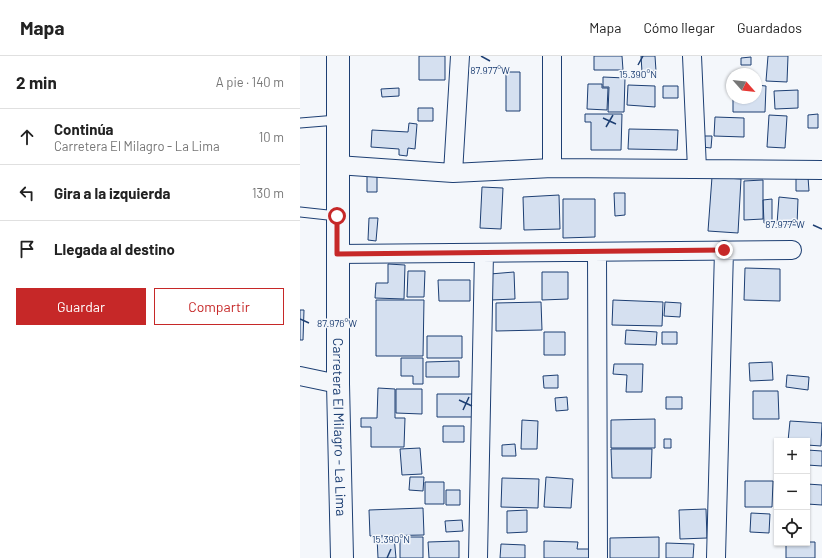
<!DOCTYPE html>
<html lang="es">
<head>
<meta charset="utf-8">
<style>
  :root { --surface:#fff; --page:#f6f6f6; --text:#222; --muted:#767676; --line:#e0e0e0; --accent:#c62828 }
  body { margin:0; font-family:Barlow,sans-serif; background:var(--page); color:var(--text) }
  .controls { position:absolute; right:12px; bottom:12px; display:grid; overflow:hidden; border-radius:0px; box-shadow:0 1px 3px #0004 }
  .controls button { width:36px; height:36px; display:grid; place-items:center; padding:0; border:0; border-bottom:1px solid var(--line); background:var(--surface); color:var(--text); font:20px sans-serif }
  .compass { position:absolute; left:426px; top:12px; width:36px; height:36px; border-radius:50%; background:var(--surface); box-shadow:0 1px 3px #0004; rotate:117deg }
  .stop { position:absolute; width:12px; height:12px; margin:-9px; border:3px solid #c62828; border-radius:50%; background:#fff }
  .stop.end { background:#c62828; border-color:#fff; box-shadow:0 1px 4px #0008 }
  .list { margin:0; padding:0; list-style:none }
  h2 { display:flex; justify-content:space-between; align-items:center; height:52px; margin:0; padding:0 16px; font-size:17px }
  h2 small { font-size:13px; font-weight:400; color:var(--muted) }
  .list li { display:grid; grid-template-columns:26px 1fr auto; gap:12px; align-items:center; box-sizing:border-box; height:56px; padding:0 16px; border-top:1px solid var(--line) }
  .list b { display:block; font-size:15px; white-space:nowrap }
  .list p { margin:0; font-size:13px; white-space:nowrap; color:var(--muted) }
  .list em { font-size:13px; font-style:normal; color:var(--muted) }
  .actions { display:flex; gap:8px; padding:12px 16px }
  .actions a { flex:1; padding:9px 0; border:1px solid var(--accent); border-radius:0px; text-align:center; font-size:14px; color:var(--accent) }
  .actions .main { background:var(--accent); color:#fff }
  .icon { flex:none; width:22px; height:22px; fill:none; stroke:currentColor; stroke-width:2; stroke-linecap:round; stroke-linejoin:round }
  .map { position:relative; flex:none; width:522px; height:502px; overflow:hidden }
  header { display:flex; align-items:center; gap:24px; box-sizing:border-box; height:56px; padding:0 20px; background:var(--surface); border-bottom:1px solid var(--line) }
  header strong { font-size:19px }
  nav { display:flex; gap:22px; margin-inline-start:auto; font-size:14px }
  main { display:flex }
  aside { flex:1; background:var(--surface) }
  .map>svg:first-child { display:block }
</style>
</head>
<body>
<header>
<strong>Mapa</strong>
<nav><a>Mapa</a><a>Cómo llegar</a><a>Guardados</a></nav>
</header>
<main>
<aside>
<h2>2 min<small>A pie · 140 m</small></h2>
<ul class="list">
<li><svg class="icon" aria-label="ahead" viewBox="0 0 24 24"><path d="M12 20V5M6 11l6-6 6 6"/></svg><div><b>Continúa</b><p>Carretera El Milagro - La Lima</p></div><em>10 m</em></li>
<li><svg class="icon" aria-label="left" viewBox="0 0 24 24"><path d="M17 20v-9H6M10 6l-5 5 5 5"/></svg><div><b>Gira a la izquierda</b></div><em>130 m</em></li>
<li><svg class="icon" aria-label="arrive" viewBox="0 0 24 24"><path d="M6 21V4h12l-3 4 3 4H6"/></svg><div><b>Llegada al destino</b></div></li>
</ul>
<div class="actions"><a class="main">Guardar</a><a>Compartir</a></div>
</aside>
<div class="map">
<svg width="522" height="502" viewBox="0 0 522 502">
  <rect width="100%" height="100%" fill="#f4f7fb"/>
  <path fill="#d5e0f0" stroke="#1d3f73" d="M 119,0 L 145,0 L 145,24 L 119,24 Z
    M 294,0 L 322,0 L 323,14 L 294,14 Z
    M 341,0 L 355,0 L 356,15 L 342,16 Z
    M 468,0 L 488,0 L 487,26 L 466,25 Z
    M 451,1 L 451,9 L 441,9 L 441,2 Z
    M 206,16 L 220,16 L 220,55 L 206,55 Z
    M 303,21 L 325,22 L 324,56 L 308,56 L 309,31 L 303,31 Z
    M 288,28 L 302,28 L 302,32 L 308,32 L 307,54 L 287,53 Z
    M 328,29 L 355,30 L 355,51 L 327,49 Z
    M 456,29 L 466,30 L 465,56 L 433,56 L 433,42 L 456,42 Z
    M 363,30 L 378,30 L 378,42 L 363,42 Z
    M 99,32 L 99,40 L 82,41 L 81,33 Z
    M 498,34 L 498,52 L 475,53 L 474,35 Z
    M 118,52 L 133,52 L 133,65 L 118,65 Z
    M 285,58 L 322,58 L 321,94 L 291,94 L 291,66 L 285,66 Z
    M 518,58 L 518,72 L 508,72 L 508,59 Z
    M 469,59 L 487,60 L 485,92 L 467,91 Z
    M 415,61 L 444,62 L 444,81 L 414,80 Z
    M 109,67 L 117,68 L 115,93 L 108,92 L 107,100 L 99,99 L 99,93 L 71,91 L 72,74 L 108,76 Z
    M 329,73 L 378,74 L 377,94 L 328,93 Z
    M 403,80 L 412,80 L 411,92 L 402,91 Z
    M 67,118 L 77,119 L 77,136 L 67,136 Z
    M 412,121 L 441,123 L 438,177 L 408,175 Z
    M 496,121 L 508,121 L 509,135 L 496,135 Z
    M 463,124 L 463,163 L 444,164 L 444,125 Z
    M 182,131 L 203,132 L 201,173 L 180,172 Z
    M 314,137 L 325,137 L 325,159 L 315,160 Z
    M 259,139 L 260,173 L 224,174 L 223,141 Z
    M 479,141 L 498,143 L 497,169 L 477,168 Z
    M 263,143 L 295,143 L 295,181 L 263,182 Z
    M 472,143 L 472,167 L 464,167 L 463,144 Z
    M 69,162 L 78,162 L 76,185 L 68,184 Z
    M 88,208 L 105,209 L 104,243 L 75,242 L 76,227 L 88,227 Z
    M 445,212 L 480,213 L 480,245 L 444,244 Z
    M 108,215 L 125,215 L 124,241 L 107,241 Z
    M 214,216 L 215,243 L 191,244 L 190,218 Z
    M 242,216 L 268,216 L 268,243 L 242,244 Z
    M 138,224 L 170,224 L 170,245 L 139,245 Z
    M 76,244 L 124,244 L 123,300 L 76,300 Z
    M 313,244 L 363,246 L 362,270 L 312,269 Z
    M 241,246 L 242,274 L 196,275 L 196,247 Z
    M 365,246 L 381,247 L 380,261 L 364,260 Z
    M 0,254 L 4,254 L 3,284 L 0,284 Z
    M 326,274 L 357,276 L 356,289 L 325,288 Z
    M 244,276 L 265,276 L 265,299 L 244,299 Z
    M 362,276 L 377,276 L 377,288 L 362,288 Z
    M 127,280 L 162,280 L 162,302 L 127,302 Z
    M 101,302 L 123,302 L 123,328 L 113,328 L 113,320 L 101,320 Z
    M 159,305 L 159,321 L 126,321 L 126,306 Z
    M 472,306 L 473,324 L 450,325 L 449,307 Z
    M 314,308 L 343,308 L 342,336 L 326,336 L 327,319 L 313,318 Z
    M 258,319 L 258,332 L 244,332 L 243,320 Z
    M 487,319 L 509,321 L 508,334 L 486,331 Z
    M 78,332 L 95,333 L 95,362 L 105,362 L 104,391 L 71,391 L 71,371 L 61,371 L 61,362 L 77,362 Z
    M 96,333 L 122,333 L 122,358 L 96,357 Z
    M 453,335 L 478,335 L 479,363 L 453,363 Z
    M 137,338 L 173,338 L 173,361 L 137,361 Z
    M 267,341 L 268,354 L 256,355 L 255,342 Z
    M 366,341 L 382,341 L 382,353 L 366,353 Z
    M 355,363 L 355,392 L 311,392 L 311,364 Z
    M 222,364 L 238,365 L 237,393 L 221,393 Z
    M 490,365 L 522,367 L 521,390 L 507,389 L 507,385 L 488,385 Z
    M 143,370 L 164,370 L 164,386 L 143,386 Z
    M 364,383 L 371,383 L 371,392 L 364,392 Z
    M 215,388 L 216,400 L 202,400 L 202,389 Z
    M 120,392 L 122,418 L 102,419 L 100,393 Z
    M 311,393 L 352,393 L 351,422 L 312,422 Z
    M 507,394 L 522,395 L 522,410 L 507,409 Z
    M 110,421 L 124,421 L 123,435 L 109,434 Z
    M 246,421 L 273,423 L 271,452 L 244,451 Z
    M 202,422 L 239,423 L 238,452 L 201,451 Z
    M 445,425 L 473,425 L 472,451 L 445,451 Z
    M 125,426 L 144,426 L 144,448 L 125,448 Z
    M 507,428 L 522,429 L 522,449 L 507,448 Z
    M 146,434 L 160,434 L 160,449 L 146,449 Z
    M 123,452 L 124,479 L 70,480 L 69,454 Z
    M 406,453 L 407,482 L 380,483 L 379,454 Z
    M 227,454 L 227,476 L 207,477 L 207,455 Z
    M 451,457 L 470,458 L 469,477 L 450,476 Z
    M 162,464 L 163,475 L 146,476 L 145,465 Z
    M 94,480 L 96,502 L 78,502 L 77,481 Z
    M 100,481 L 123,481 L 123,502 L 100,502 Z
    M 359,481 L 359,502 L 310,502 L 310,482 Z
    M 159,485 L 159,502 L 129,502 L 128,486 Z
    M 244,485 L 278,486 L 277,493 L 289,493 L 289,502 L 244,502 Z
    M 507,486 L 515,486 L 515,502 L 486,502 L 486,487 L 507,487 Z
    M 366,487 L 394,488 L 393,502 L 366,502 Z
    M 201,488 L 225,489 L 225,502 L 200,502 Z"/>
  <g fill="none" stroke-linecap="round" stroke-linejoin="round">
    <defs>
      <path id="service" d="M 0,67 L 37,64
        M 0,156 L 37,160"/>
      <path id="minor" d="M 252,0 L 252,112
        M 392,0 L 397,113
        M 37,109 L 153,117 L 252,112 L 522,114
        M 153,117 L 160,0
        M 297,196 L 298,502
        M 37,198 L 492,194
        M 0,320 L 38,328
        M 178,502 L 184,197
        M 416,502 L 424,194"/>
      <g id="secondary">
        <path id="s1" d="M 38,0 L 38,328 L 42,502"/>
      </g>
    </defs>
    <use href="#service" stroke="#1d3f73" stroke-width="11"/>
    <use href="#minor" stroke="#1d3f73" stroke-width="20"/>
    <use href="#secondary" stroke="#1d3f73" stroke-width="24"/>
    <use href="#service" stroke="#f4f7fb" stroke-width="9"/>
    <use href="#minor" stroke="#f4f7fb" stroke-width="18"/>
    <use href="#secondary" stroke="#f4f7fb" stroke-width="22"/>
  </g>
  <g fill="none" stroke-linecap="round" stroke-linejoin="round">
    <path stroke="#c62828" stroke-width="5" d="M 37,160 L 37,198 L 424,194"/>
  </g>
  <path fill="none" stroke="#1d3f73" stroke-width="1.5" d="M 181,0 L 190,5M 338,9 L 343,0M 303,62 L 316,68M 306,71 L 313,59M 513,169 L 522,173M 0,263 L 9,267M 159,344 L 172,350M 163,354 L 169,341M 87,502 L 91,493"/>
  <g text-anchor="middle" stroke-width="3" stroke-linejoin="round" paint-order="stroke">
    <g font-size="14" fill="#1d3f73" stroke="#f4f7fb">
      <text dy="5" stroke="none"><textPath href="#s1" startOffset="371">Carretera El Milagro - La Lima</textPath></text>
    </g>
  </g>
  <g font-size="10" text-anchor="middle" fill="#1d3f73" stroke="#f4f7fb" stroke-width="3" stroke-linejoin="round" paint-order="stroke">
    <text x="190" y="18">87.977°W</text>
    <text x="338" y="22">15.390°N</text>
    <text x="485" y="172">87.977°W</text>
    <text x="37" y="271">87.976°W</text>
    <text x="91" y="487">15.390°N</text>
  </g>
</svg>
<div class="controls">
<button>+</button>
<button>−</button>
<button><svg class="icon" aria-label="locate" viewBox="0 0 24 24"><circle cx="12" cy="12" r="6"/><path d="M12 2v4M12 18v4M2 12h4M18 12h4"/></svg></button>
</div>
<svg class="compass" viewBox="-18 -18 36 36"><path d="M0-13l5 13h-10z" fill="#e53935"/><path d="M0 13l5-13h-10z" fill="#767676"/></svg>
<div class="stop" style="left:37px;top:160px"></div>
<div class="stop end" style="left:424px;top:194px"></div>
</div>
</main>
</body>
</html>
